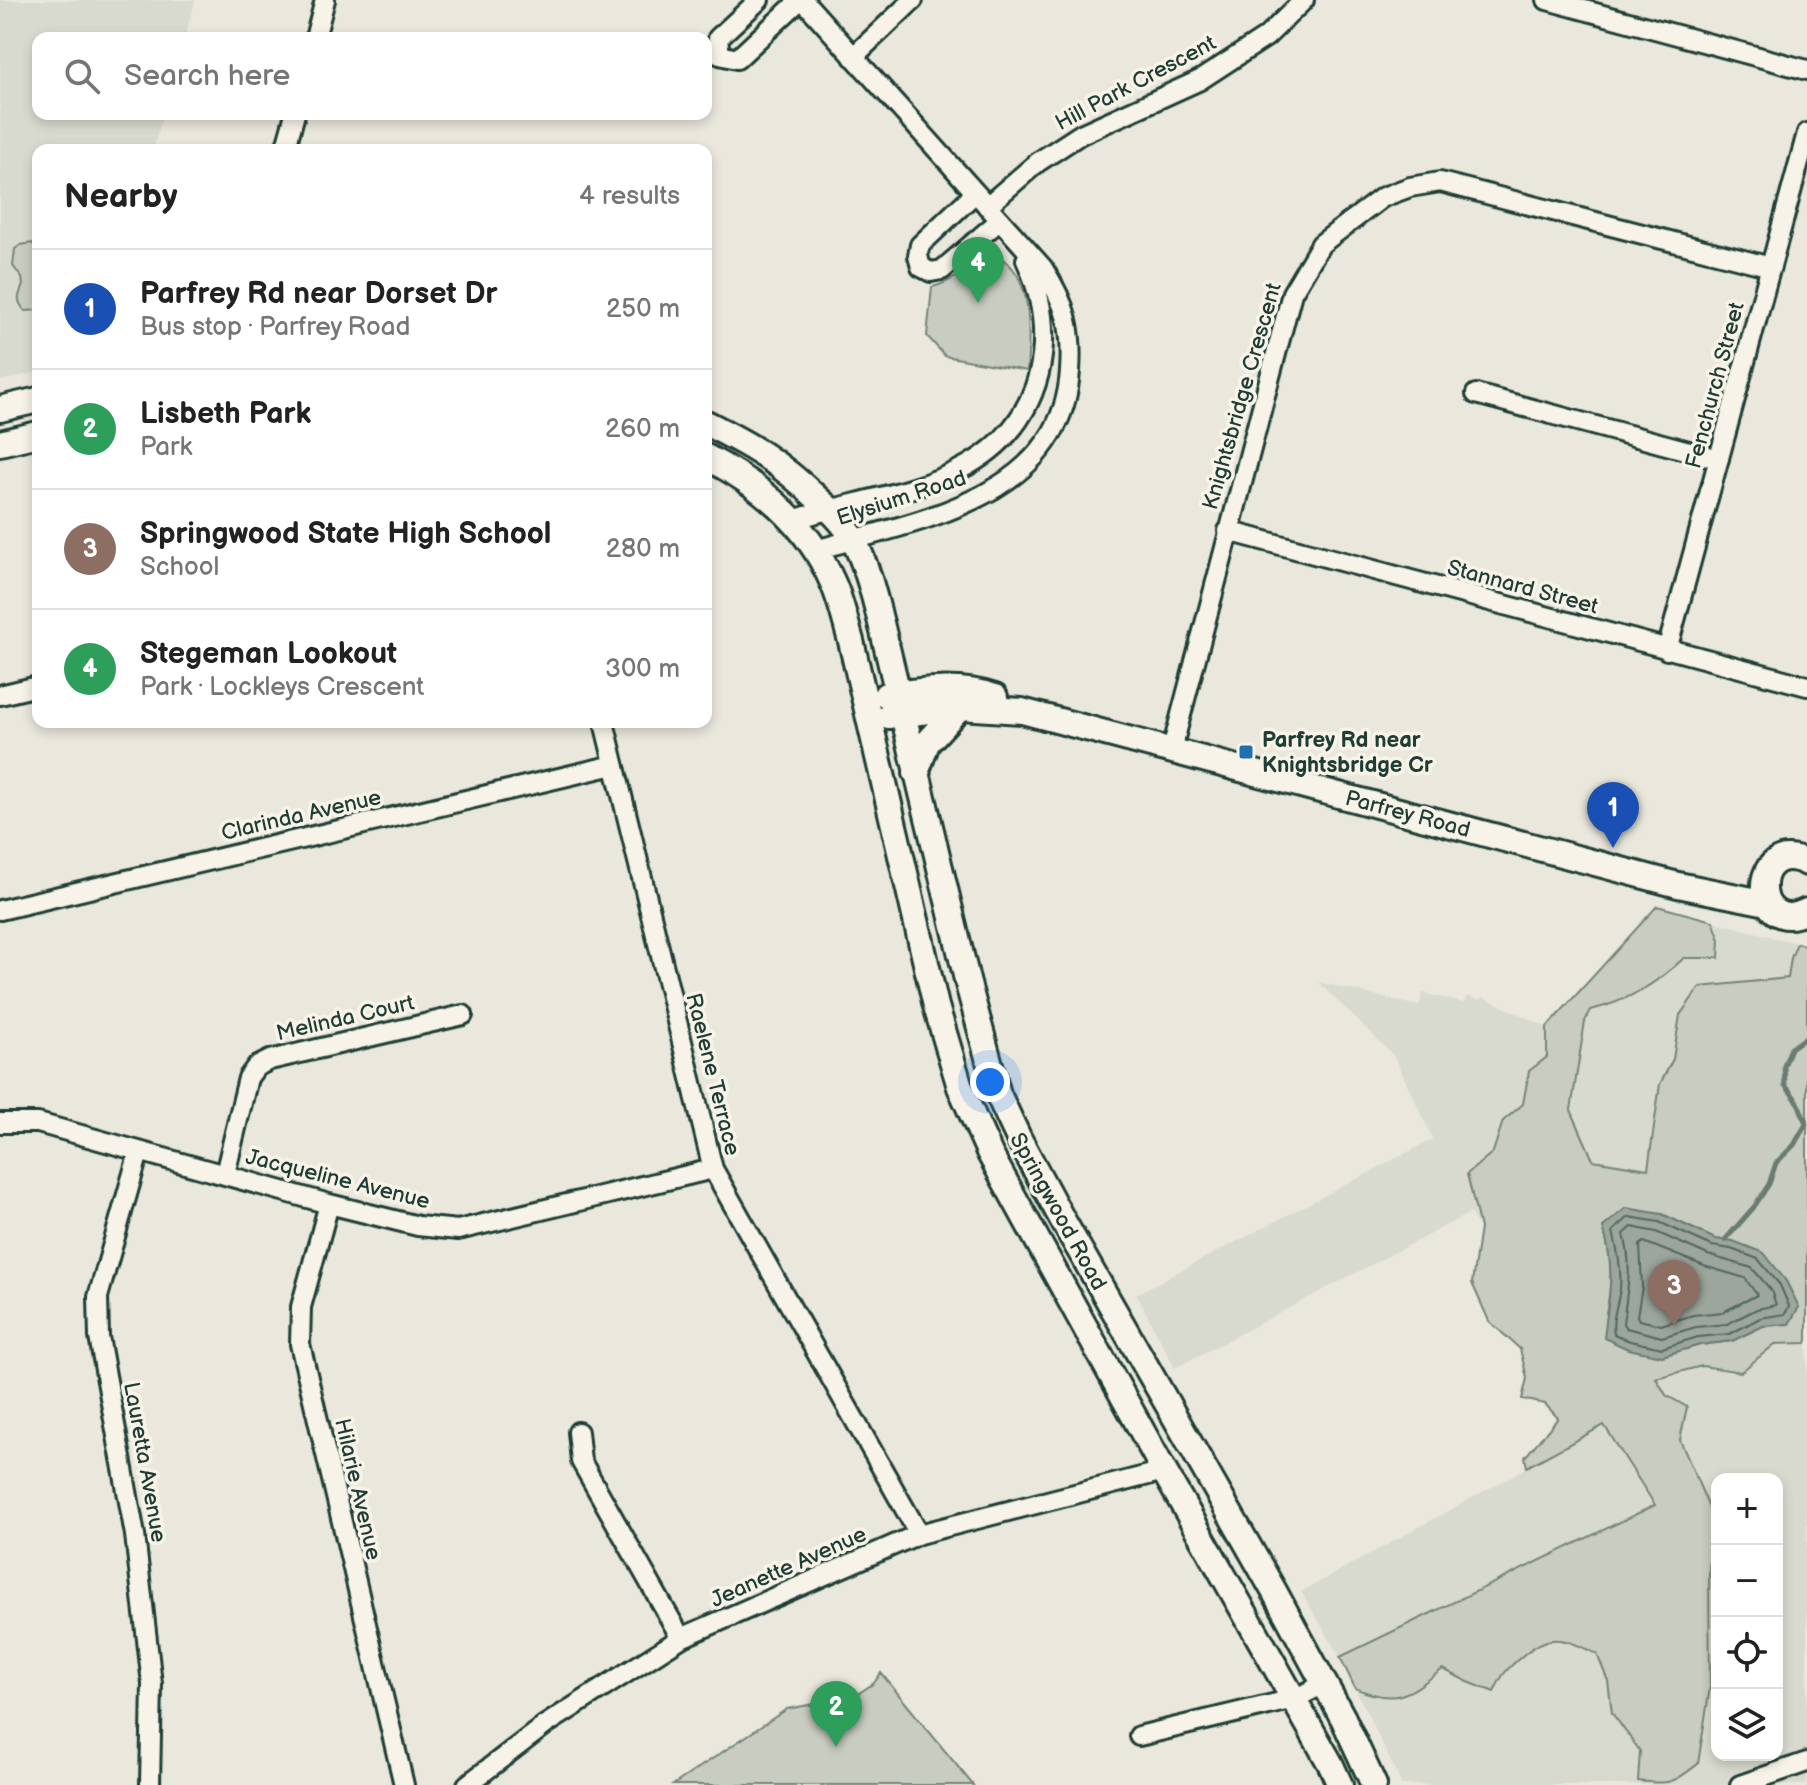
<!DOCTYPE html>
<html lang="en">
<head>
<meta charset="utf-8">
<style>
  :root { --surface:#fff; --page:#f6f6f6; --text:#222; --muted:#767676; --line:#e0e0e0; --accent:#d93025 }
  body { margin:0; font-family:"Balsamiq Sans",sans-serif; background:var(--page); color:var(--text) }
  .controls { position:absolute; right:24px; bottom:24px; display:grid; overflow:hidden; border-radius:16px; box-shadow:0 4px 12px #0003 }
  .controls button { width:72px; height:72px; display:grid; place-items:center; padding:0; border:0; border-bottom:2px solid var(--line); background:var(--surface); color:var(--text); font:40px sans-serif }
  .you { position:absolute; left:990px; top:1082px; width:28px; height:28px; margin:-20px; border:6px solid #fff; border-radius:50%; background:#1a73e8; box-shadow:0 0 0 12px #1a73e833 }
  .badge { display:grid; place-items:center; width:52px; height:52px; border-radius:50%; background:var(--accent); color:#fff; font-size:26px; font-weight:700 }
  .pin { position:absolute; translate:-50% -66px; filter:drop-shadow(0 2px 4px #0008) }
  .pin::after { content:''; position:absolute; top:42px; width:28px; height:24px; background:inherit; clip-path:polygon(0 0,100% 0,50% 100%) }
  .list { margin:0; padding:0; list-style:none }
  h2 { display:flex; justify-content:space-between; align-items:center; height:104px; margin:0; padding:0 32px; font-size:34px }
  h2 small { font-size:26px; font-weight:400; color:var(--muted) }
  .list li { display:grid; grid-template-columns:52px 1fr auto; gap:24px; align-items:center; box-sizing:border-box; height:120px; padding:0 32px; border-top:2px solid var(--line) }
  .list b { display:block; font-size:30px; white-space:nowrap }
  .list p { margin:0; font-size:26px; white-space:nowrap; color:var(--muted) }
  .list em { font-size:26px; font-style:normal; color:var(--muted) }
  .icon { flex:none; width:44px; height:44px; fill:none; stroke:currentColor; stroke-width:2; stroke-linecap:round; stroke-linejoin:round }
  .map { position:relative; flex:none; width:1807px; height:1785px; overflow:hidden }
  .search { position:absolute; background:var(--surface); box-shadow:0 4px 12px #0003; left:32px; top:32px; width:680px; height:88px; display:flex; align-items:center; gap:20px; box-sizing:border-box; padding:0 28px; border-radius:16px; color:var(--muted); font-size:30px }
  .panel { position:absolute; background:var(--surface); box-shadow:0 4px 12px #0003; left:32px; top:144px; width:680px; height:584px; border-radius:16px }
  .map>svg:first-child { display:block }
</style>
</head>
<body>
<div class="map">
<svg width="1807" height="1785" viewBox="0 0 1807 1785">
  <rect width="100%" height="100%" fill="#eae8dd"/>
  <filter id="ink" filterUnits="userSpaceOnUse"><feTurbulence type="fractalNoise" baseFrequency=".0125" numOctaves="2"/><feDisplacementMap in="SourceGraphic" scale="16" xChannelSelector="R" yChannelSelector="G"/><feConvolveMatrix kernelMatrix="1 2 1 2 8 2 1 2 1" color-interpolation-filters="sRGB"/></filter>
  <g filter="url(#ink)">
    <path fill="#d9dacf" fill-rule="evenodd" d="M 0,0 L 195,0 L 185,38 L 38,38 L 38,114 L 163,114 L 153,150 L 38,150 L 38,372 L 0,381 Z
      M 1657,906 L 1807,946 L 1807,1785 L 1402,1785 L 1340,1657 L 1301,1592 L 1604,1425 L 1470,1213 L 1175,1368 L 1136,1294 L 1433,1139 L 1394,1056 L 1318,982 L 1419,1006 L 1423,993 L 1464,1003 L 1467,996 L 1480,1000 L 1483,997 L 1547,1027 ZM 1717,1479 L 1777,1479 L 1777,1755 L 1717,1755 Z"/>
    <path fill="#c8ccc1" stroke="#74847a" stroke-width="2" fill-rule="evenodd" d="M 32,243 L 38,249 L 38,310 L 25,311 C 16,300 18,297 23,285 L 22,278 L 13,266 L 15,249 L 21,245 Z
      M 988,253 C 1035,263 1030,333 1027,371 L 945,356 L 927,336 L 932,287 C 954,282 971,266 988,253 Z
      M 1657,906 L 1713,921 L 1720,940 L 1719,958 L 1684,958 C 1656,984 1628,1001 1591,1010 L 1585,1021 L 1571,1110 L 1593,1160 L 1648,1169 L 1660,1084 L 1673,1059 L 1680,1015 L 1700,987 L 1788,978 L 1791,958 L 1797,943 L 1807,946 L 1807,1340 L 1806,1343 L 1775,1344 L 1741,1372 L 1702,1366 L 1656,1378 L 1666,1395 L 1687,1407 L 1680,1440 L 1713,1517 L 1709,1570 L 1710,1687 L 1698,1764 C 1673,1783 1671,1785 1638,1781 L 1640,1751 L 1612,1713 L 1608,1681 L 1597,1654 C 1564,1639 1551,1630 1521,1657 C 1507,1669 1502,1674 1494,1692 L 1468,1682 L 1443,1669 C 1409,1694 1397,1706 1355,1688 L 1340,1657 L 1655,1505 L 1604,1425 L 1527,1467 L 1525,1457 L 1558,1418 L 1545,1404 L 1522,1399 L 1527,1378 L 1520,1349 L 1489,1321 L 1472,1283 L 1480,1228 L 1467,1174 L 1493,1152 L 1503,1121 L 1523,1104 L 1529,1071 L 1547,1057 L 1547,1027 ZM 1662,1214 L 1715,1239 L 1733,1241 L 1789,1324 L 1763,1326 L 1732,1341 L 1700,1345 L 1662,1356 L 1606,1313 C 1613,1282 1612,1258 1603,1227 Z
      M 881,1673 L 973,1785 L 673,1785 L 787,1709 L 853,1697 L 874,1683 Z"/>
    <path fill="#9ca69c" stroke="#6a7c72" stroke-width="2" d="M 1626,1208 L 1662,1214 L 1715,1239 L 1733,1241 L 1764,1253 L 1786,1281 L 1799,1307 L 1789,1324 L 1763,1326 L 1732,1341 L 1700,1345 L 1662,1356 L 1628,1349 L 1604,1338 C 1609,1293 1616,1273 1603,1227 Z"/>
    <g fill="none" stroke-linecap="round" stroke-linejoin="round">
      <path stroke="#51675e" stroke-width="2" d="M 1629,1217 L 1659,1222 L 1712,1246 L 1731,1249 L 1758,1259 L 1780,1285 L 1789,1306 L 1785,1314 L 1760,1318 L 1730,1334 L 1698,1337 L 1662,1348 L 1630,1341 L 1614,1334 C 1611,1320 1618,1304 1620,1289 C 1622,1269 1617,1250 1613,1231 Z
        M 1632,1227 L 1656,1232 L 1708,1255 L 1752,1268 L 1771,1290 L 1776,1305 L 1757,1309 L 1727,1324 L 1696,1327 L 1662,1337 L 1626,1328 L 1623,1324 C 1627,1289 1633,1270 1624,1234 Z
        M 1644,1242 L 1704,1266 L 1745,1278 L 1757,1295 L 1723,1312 L 1693,1315 L 1661,1325 L 1639,1320 L 1637,1316 L 1642,1287 L 1640,1245 Z"/>
      <path stroke="#6a7c72" stroke-width="5" d="M 1725,1240 L 1754,1207 L 1769,1184 L 1776,1163 L 1794,1145 L 1806,1124 L 1798,1102 L 1785,1085 L 1784,1066 L 1791,1048 L 1807,1037"/>
      <defs>
        <path id="minor" d="M 759,0 L 718,38 L 720,55 L 737,59 L 800,0
          M 803,0 L 1043,268 C 1066,304 1073,328 1070,371 C 1062,500 914,521 816,550
          M 1547,0 L 1807,70
          M 315,38 L 325,0
          M 853,57 L 913,0
          M 285,150 L 295,114
          M 975,193 L 920,245 L 918,256 L 921,267 L 931,272 L 942,270 L 1000,220
          M 987,206 L 1038,162 L 1081,134 L 1200,80 L 1266,37 L 1304,0
          M 1476,394 L 1719,459
          M 793,520 C 887,490 1010,488 1039,373 C 1048,334 1042,296 1026,260
          M 1228,531 L 1807,686
          M 1667,650 L 1807,133
          M 0,695 L 38,686
          M 604,722 L 713,1169 L 919,1534
          M 1172,749 L 1292,293 L 1321,244 L 1383,197 L 1410,187 L 1440,182 L 1771,267
          M 0,910 L 614,765
          M 0,1123 L 38,1123 L 329,1204 L 418,1226 L 458,1230 L 713,1169
          M 139,1152 L 98,1297 L 99,1337 L 135,1535 L 152,1684 L 150,1785
          M 225,1174 L 248,1078 L 256,1067 L 270,1060 L 463,1015
          M 329,1204 L 301,1307 L 300,1344 L 404,1785
          M 578,1432 L 581,1461 L 681,1638
          M 1139,1736 L 1294,1699 L 1324,1684
          M 467,1785 L 545,1725 L 681,1638 L 919,1534 L 1164,1471
          M 1740,1785 L 1807,1762"/>
        <path id="major" d="M 0,409 L 38,400
          M 706,423 C 754,447 779,462 818,499 C 831,510 846,525 854,541 C 867,566 874,595 881,623 L 968,984 L 998,1094 L 1019,1139 L 1062,1219 L 1274,1591 L 1343,1718 L 1374,1785
          M 0,443 L 38,434
          M 706,457 C 761,485 807,523 832,581 C 841,600 845,621 851,641 L 936,1006 L 960,1087 L 990,1154 L 1164,1471 L 1330,1763 L 1340,1785
          M 886,695 C 922,690 960,685 995,697
          M 888,716 L 960,707 L 1022,711 L 1678,885 L 1767,903
          M 916,773 L 927,743 L 960,707
          M 1807,863 C 1749,835 1750,939 1807,911"/>
      </defs>
      <use href="#minor" stroke="#1f3d34" stroke-width="24"/>
      <use href="#major" stroke="#1f3d34" stroke-width="30"/>
      <use href="#minor" stroke="#f7f3e8" stroke-width="18"/>
      <use href="#major" stroke="#f7f3e8" stroke-width="24"/>
    </g>
  </g>
  <rect fill="#1f6fb2" stroke="#f7f3e8" stroke-width="3" x="1238" y="744" width="16" height="16" rx="4"/>
  <g text-anchor="middle" stroke-width="7" stroke-linejoin="round" paint-order="stroke">
    <g font-size="22" fill="#1f3d34" stroke="#f7f3e8">
      <text transform="translate(1135 82) rotate(-28)" y="8">Hill Park Crescent</text>
      <text transform="translate(1714 385) rotate(-75)" y="8">Fenchurch Street</text>
      <text transform="translate(1241 396) rotate(-74)" y="8">Knightsbridge Crescent</text>
      <text transform="translate(901 497) rotate(-18)" y="8">Elysium Road</text>
      <text transform="translate(1523 586) rotate(15)" y="8">Stannard Street</text>
      <text transform="translate(1408 813) rotate(15)" y="8">Parfrey Road</text>
      <text transform="translate(301 814) rotate(-13)" y="8">Clarinda Avenue</text>
      <text transform="translate(345 1017) rotate(-13)" y="8">Melinda Court</text>
      <text transform="translate(714 1074) rotate(76)" y="8">Raelene Terrace</text>
      <text transform="translate(338 1178) rotate(14)" y="8">Jacqueline Avenue</text>
      <text transform="translate(1059 1211) rotate(61)" y="8">Springwood Road</text>
      <text transform="translate(146 1462) rotate(80)" y="8">Lauretta Avenue</text>
      <text transform="translate(359 1489) rotate(77)" y="8">Hilarie Avenue</text>
      <text transform="translate(788 1566) rotate(-24)" y="8">Jeanette Avenue</text>
    </g>
    <g font-size="22" font-weight="bold" fill="#1f3d34" stroke="#f7f3e8" text-anchor="start">
      <text x="1262" y="747">Parfrey Rd near<tspan x="1262" dy="25">Knightsbridge Cr</tspan></text>
    </g>
  </g>
</svg>
<div class="controls">
<button>+</button>
<button>−</button>
<button><svg class="icon" aria-label="locate" viewBox="0 0 24 24"><circle cx="12" cy="12" r="6"/><path d="M12 2v4M12 18v4M2 12h4M18 12h4"/></svg></button>
<button><svg class="icon" aria-label="layers" viewBox="0 0 24 24"><path d="M12 4l9 5-9 5-9-5zM3 14l9 5 9-5"/></svg></button>
</div>
<div class="you"></div>
<div class="pin badge" style="left:1613px;top:848px;background:#1a4fb4">1</div>
<div class="pin badge" style="left:836px;top:1747px;background:#2e9e5b">2</div>
<div class="pin badge" style="left:1674px;top:1326px;background:#8d6e63">3</div>
<div class="pin badge" style="left:978px;top:303px;background:#2e9e5b">4</div>
<div class="search"><svg class="icon" aria-label="search" viewBox="0 0 24 24"><circle cx="10" cy="10" r="6"/><path d="M15 15l6 6"/></svg>Search here</div>
<section class="panel">
<h2>Nearby<small>4 results</small></h2>
<ul class="list">
<li><span class="badge" style="background:#1a4fb4">1</span><div><b>Parfrey Rd near Dorset Dr</b><p>Bus stop · Parfrey Road</p></div><em>250 m</em></li>
<li><span class="badge" style="background:#2e9e5b">2</span><div><b>Lisbeth Park</b><p>Park</p></div><em>260 m</em></li>
<li><span class="badge" style="background:#8d6e63">3</span><div><b>Springwood State High School</b><p>School</p></div><em>280 m</em></li>
<li><span class="badge" style="background:#2e9e5b">4</span><div><b>Stegeman Lookout</b><p>Park · Lockleys Crescent</p></div><em>300 m</em></li>
</ul>
</section>
</div>
</body>
</html>
